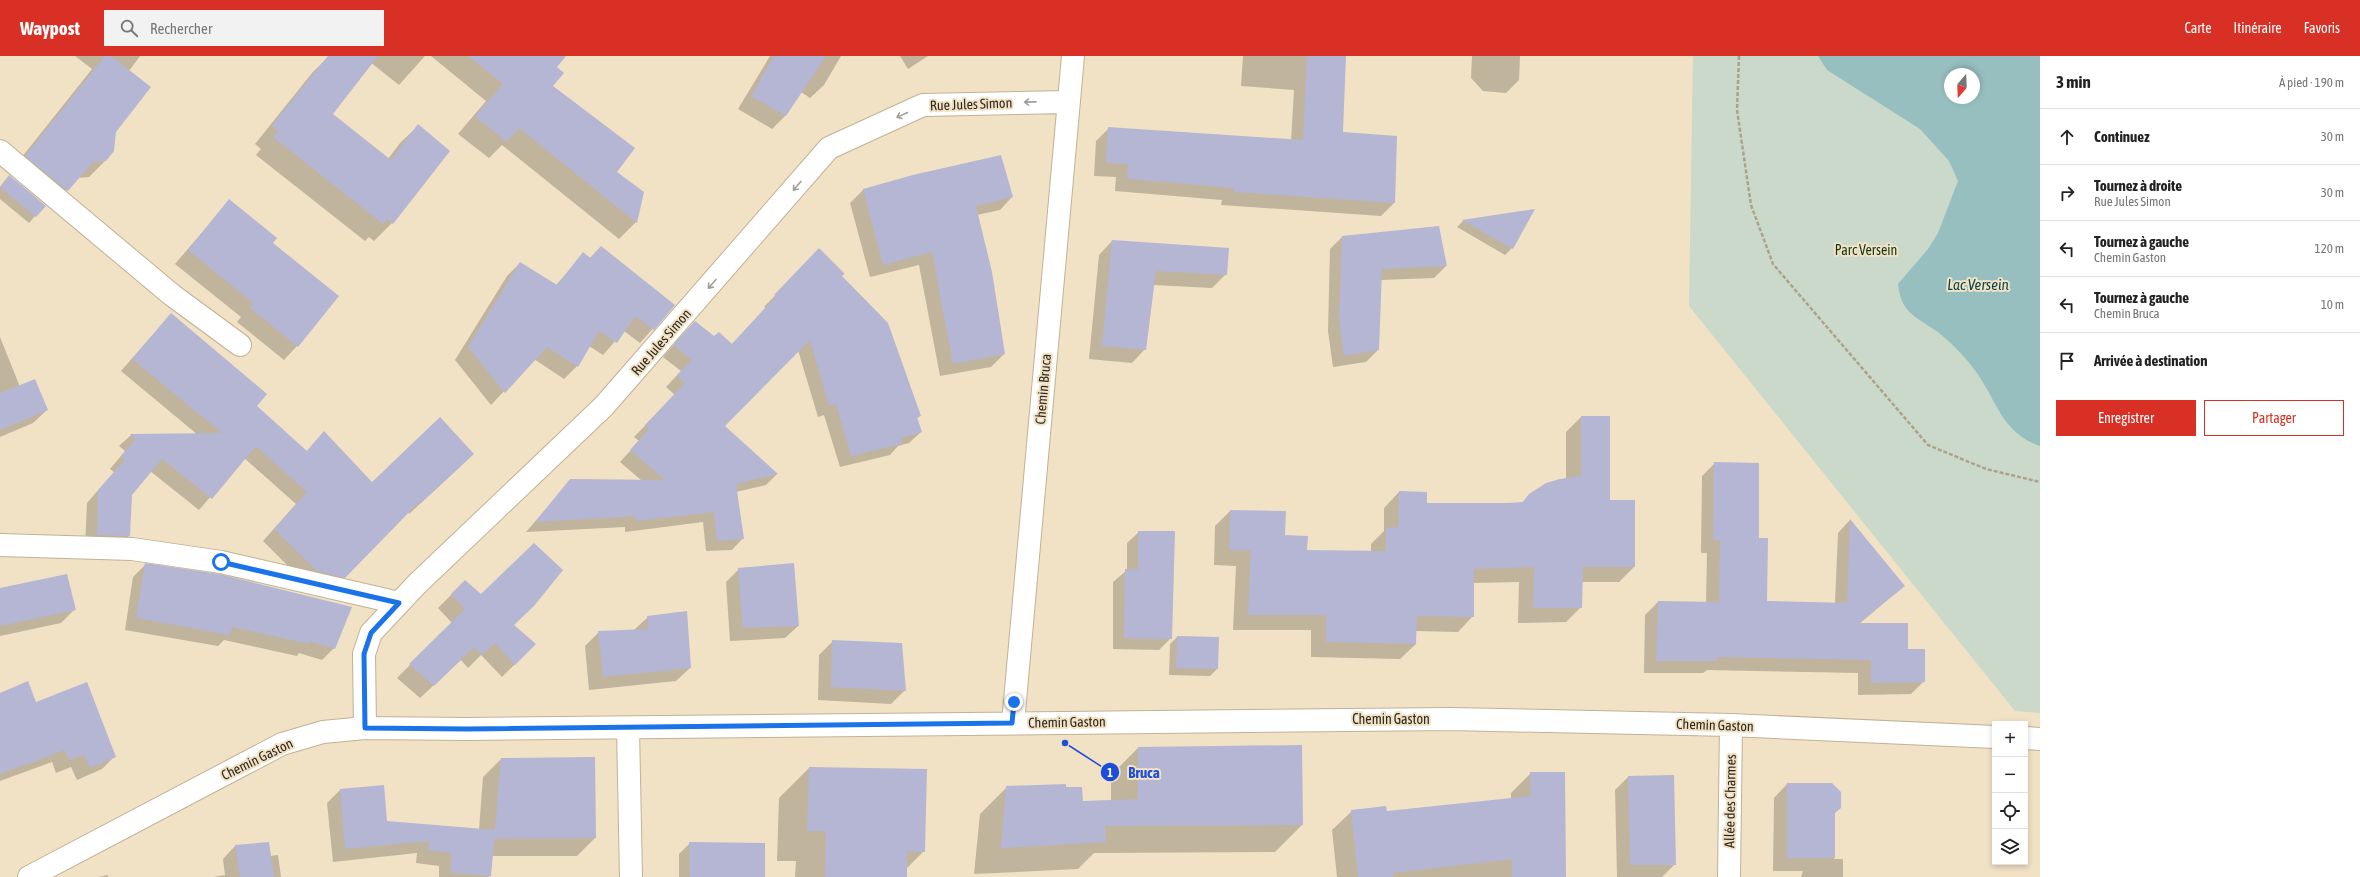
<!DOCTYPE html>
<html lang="fr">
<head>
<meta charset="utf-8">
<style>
  :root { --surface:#fff; --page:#f2f2f2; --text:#222; --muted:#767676; --line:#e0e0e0; --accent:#d93025 }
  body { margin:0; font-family:"Asap Condensed",sans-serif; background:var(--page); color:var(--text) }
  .controls { position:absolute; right:12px; bottom:12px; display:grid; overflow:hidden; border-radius:0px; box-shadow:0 2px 6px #0003 }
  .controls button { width:36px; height:36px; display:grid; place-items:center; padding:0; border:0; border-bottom:1px solid var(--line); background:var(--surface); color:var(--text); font:20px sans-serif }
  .compass { position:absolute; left:1944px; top:12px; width:36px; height:36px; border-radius:50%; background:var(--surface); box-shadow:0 2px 6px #0003; rotate:199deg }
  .stop { position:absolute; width:12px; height:12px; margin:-9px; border:3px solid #1a73e8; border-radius:50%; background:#fff }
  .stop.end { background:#1a73e8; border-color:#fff; box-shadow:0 1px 4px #0008 }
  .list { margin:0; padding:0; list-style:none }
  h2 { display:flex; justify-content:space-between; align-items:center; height:52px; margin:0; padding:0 16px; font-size:17px }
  h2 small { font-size:13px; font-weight:400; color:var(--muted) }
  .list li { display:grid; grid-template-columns:26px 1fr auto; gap:12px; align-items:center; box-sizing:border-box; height:56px; padding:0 16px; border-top:1px solid var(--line) }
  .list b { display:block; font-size:15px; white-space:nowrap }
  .list p { margin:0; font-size:13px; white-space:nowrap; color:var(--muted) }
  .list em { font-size:13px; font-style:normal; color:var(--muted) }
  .actions { display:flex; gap:8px; padding:12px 16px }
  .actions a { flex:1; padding:9px 0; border:1px solid var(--accent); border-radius:0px; text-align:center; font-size:14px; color:var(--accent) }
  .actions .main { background:var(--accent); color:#fff }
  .icon { flex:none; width:22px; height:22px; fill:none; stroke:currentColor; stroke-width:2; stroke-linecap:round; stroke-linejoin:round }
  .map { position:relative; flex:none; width:2040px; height:821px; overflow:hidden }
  header { display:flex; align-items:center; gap:24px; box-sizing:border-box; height:56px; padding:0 20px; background:var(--accent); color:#fff }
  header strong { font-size:19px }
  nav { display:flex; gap:22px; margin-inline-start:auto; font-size:14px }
  .search { width:280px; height:36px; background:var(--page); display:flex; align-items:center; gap:10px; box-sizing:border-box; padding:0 14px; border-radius:0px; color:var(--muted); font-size:15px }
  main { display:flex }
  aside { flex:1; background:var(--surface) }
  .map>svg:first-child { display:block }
</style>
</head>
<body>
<header>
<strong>Waypost</strong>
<div class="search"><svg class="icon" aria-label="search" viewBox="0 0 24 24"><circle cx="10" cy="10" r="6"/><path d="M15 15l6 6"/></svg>Rechercher</div>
<nav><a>Carte</a><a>Itinéraire</a><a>Favoris</a></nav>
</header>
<main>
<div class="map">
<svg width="2040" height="821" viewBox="0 0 2040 821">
  <rect width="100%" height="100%" fill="#f1e1c5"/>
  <path fill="#cad9c9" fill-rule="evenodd" d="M 1693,0 L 2040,0 L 2040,657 L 2015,655 L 1689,250 ZM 1950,18 L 1974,18 L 1974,42 L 1950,42 Z"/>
  <path fill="#97bfc0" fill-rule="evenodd" d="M 1818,0 L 2040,0 L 2040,390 C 2000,376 1997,343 1974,313 C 1966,302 1955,291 1945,282 C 1923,262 1901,262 1898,228 L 1928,193 L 1938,177 L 1958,125 L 1949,105 L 1920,73 L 1827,14 ZM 1950,18 L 1974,18 L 1974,42 L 1950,42 Z"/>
  <path fill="#0003" d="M 75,0 L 140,0 L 129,15 L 106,104 L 89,121 L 78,122 L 51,151 L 10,116 L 92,13 Z
    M 329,0 L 331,0 L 332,58 L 388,103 L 400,87 L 418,70 L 449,95 L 392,167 L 374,185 L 369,181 L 365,185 L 256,99 L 261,93 L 255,88 L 312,17 Z
    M 375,0 L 425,0 L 399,29 L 370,6 Z
    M 431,0 L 557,0 L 552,31 L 615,116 L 636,166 L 619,183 L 502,89 L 489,102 L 458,78 L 486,45 Z
    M 770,0 L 841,0 L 824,29 L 810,42 L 801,36 L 785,60 L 772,73 L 738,53 Z
    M 900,0 L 928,0 L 908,13 Z
    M 1243,0 L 1345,0 L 1342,77 L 1396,81 L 1394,147 L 1381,160 L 1221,149 L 1222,144 L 1115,135 L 1116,121 L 1094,120 L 1096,85 L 1109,72 L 1291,85 L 1294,34 L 1241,30 Z
    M 1472,0 L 1520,0 L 1519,24 L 1506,37 L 1483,35 L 1471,22 Z
    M 9,120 L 35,160 L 29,167 L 0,143 L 0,131 Z
    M 914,120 L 1012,141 L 1000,154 L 977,159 L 1004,298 L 991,311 L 940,320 L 919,209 L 870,221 L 850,147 L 863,134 Z
    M 229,145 L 272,187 L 297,290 L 284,304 L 237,266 L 241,261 L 175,208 Z
    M 1533,154 L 1512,192 L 1505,199 L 1457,171 L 1463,165 Z
    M 1342,181 L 1446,210 L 1434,222 L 1381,224 L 1378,294 L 1366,306 L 1333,311 L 1328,275 L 1330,193 Z
    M 1112,185 L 1226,218 L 1212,232 L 1153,229 L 1145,293 L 1132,307 L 1089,303 L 1099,199 Z
    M 584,198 L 674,249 L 640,287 L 624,275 L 603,299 L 589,290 L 577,310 L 564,323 L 534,303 L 491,349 L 455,304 L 507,220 L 520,207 L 556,229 Z
    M 808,205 L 844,218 L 841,221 L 920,360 L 916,363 L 921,376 L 909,387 L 898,390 L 890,399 L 840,411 L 824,359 L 818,361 L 798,294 L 723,370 L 777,418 L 766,429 L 736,436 L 743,482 L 732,494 L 706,495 L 703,466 L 625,476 L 625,471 L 526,476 L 571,424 L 641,424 L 620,406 L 639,385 L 634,381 L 675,339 L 666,331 L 681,315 L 663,301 L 684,277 L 714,281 L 731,289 L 766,252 L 764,251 Z
    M 171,258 L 256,350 L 306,396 L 324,376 L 372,427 L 461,410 L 409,458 L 408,456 L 332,533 L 305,527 L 263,485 L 296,448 L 244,402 L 199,454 L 150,415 L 131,439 L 129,480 L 117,492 L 85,491 L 87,447 L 114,416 L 110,413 L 125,395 L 119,390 L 131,379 L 198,379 L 121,315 Z
    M 0,281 L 20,331 L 47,354 L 33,367 L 0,381 Z
    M 1581,361 L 1609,445 L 1634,511 L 1619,526 L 1582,526 L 1581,551 L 1566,566 L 1518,567 L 1519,526 L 1473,527 L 1473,560 L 1458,576 L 1416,575 L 1416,588 L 1400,603 L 1311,601 L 1311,574 L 1233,574 L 1236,510 L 1214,509 L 1215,470 L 1230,455 L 1284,480 L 1306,495 L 1371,495 L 1371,488 L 1384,475 L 1384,452 L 1399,436 L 1426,448 L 1522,447 L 1529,439 L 1566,423 L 1566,376 Z
    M 1715,407 L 1758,483 L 1765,546 L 1835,547 L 1838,477 L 1850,464 L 1904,530 L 1859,568 L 1907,594 L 1924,625 L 1911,638 L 1858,639 L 1858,617 L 1707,614 L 1703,617 L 1644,617 L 1645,559 L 1658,546 L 1706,547 L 1707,497 L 1701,497 L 1702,420 Z
    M 1139,476 L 1171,582 L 1159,594 L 1113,593 L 1113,526 L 1127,514 L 1127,487 Z
    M 145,509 L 334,592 L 322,604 L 299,597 L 297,600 L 224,584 L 218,590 L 125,574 L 133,521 Z
    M 739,513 L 798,570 L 785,582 L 730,585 L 726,526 Z
    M 465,525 L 515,608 L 502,621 L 481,599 L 468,612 L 461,604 L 420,642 L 397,622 L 452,567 L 438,552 Z
    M 0,533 L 75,553 L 61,567 L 0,580 Z
    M 648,561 L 690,612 L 676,625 L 589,634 L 585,590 L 599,576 L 634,574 Z
    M 1177,581 L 1217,613 L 1210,620 L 1169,619 L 1170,588 Z
    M 833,585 L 905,634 L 891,648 L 818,644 L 819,599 Z
    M 0,638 L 35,647 L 115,700 L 102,713 L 77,724 L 71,711 L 56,717 L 52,706 L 0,725 Z
    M 1138,692 L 1302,769 L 1275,796 L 1094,797 L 1078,813 L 974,818 L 980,758 L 1007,731 L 1065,732 L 1082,746 L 1111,745 L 1111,719 Z
    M 501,703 L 595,782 L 577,800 L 492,800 L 489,821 L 439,821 L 439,810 L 416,807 L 417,797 L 333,806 L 327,747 L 340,734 L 386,766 L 479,773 L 483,721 Z
    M 809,712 L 924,795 L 906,813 L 906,821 L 795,821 L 796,805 L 777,805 L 779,742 Z
    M 1531,717 L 1565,821 L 1337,821 L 1332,774 L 1352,755 L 1386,756 L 1511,743 L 1511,737 Z
    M 1628,721 L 1675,808 L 1662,821 L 1617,821 L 1615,734 Z
    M 1787,728 L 1834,757 L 1834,803 L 1843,803 L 1843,821 L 1801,821 L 1803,815 L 1773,815 L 1774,742 Z
    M 690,787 L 764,821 L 679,821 L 679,798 Z
    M 235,790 L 270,800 L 278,799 L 281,821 L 213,821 L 225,819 L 223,803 Z
    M 108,819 L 108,821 L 98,821 Z"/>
  <path fill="#b4b6d4" d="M 105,0 L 111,0 L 151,31 L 116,76 L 114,95 L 106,105 L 93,106 L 68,135 L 25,100 Z
    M 328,0 L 378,0 L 333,58 L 391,104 L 418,68 L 450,95 L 393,168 L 387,163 L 383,168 L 273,81 L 278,75 L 272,69 Z
    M 468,0 L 566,0 L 557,11 L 564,17 L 553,30 L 635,92 L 617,116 L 644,136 L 637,167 L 519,72 L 507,86 L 475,60 L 503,28 Z
    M 774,0 L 826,0 L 786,60 L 751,40 Z
    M 1307,0 L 1346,0 L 1343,76 L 1397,80 L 1395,147 L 1234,136 L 1234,132 L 1127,123 L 1128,108 L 1106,107 L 1108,71 L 1303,84 Z
    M 1001,99 L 1013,141 L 976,150 L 992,216 L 1005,298 L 953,308 L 932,196 L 883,209 L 863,133 L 913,119 Z
    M 9,119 L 46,150 L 36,161 L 0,131 Z
    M 229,143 L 277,182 L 273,187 L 339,240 L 298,291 L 250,252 L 253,247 L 188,194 Z
    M 1535,153 L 1513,193 L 1462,164 Z
    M 1439,170 L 1447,210 L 1382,213 L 1379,294 L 1344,300 L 1339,263 L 1342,180 Z
    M 1112,184 L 1229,192 L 1227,219 L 1156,215 L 1146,294 L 1102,290 Z
    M 601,190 L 675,249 L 654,274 L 635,260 L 617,287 L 599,275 L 578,311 L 547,291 L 505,337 L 468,291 L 520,206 L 557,229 L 583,196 L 590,202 Z
    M 819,192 L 845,218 L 841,219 L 888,267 L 921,360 L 917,361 L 922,376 L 901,382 L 902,388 L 851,400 L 836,348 L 829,350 L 810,284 L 725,370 L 778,418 L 736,428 L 744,483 L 717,485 L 714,456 L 636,465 L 636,460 L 535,466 L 570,423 L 665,424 L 630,394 L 649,373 L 645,369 L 685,327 L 677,319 L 692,304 L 673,289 L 695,265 L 714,280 L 719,276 L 732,288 L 776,240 L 774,239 Z
    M 171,257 L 267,338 L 257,350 L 307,395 L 324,375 L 372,426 L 440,361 L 474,398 L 421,447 L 420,445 L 345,522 L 317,515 L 274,473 L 307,436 L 256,390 L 212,443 L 162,403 L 132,439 L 130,480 L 97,479 L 98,434 L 125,404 L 121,400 L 136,383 L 130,378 L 222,377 L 132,303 Z
    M 35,323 L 48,354 L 0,374 L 0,337 Z
    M 1581,360 L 1610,360 L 1610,444 L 1635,444 L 1635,511 L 1583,511 L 1582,552 L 1533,552 L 1534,511 L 1474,513 L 1474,561 L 1417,560 L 1416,588 L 1326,586 L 1326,559 L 1248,559 L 1251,495 L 1229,494 L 1230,454 L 1286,455 L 1285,479 L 1308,480 L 1307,494 L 1386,495 L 1386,472 L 1398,471 L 1399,435 L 1427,436 L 1427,447 L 1507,447 L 1523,446 L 1529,438 L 1546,427 L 1560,423 L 1581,420 Z
    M 1714,406 L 1759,407 L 1759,482 L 1768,482 L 1767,545 L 1847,547 L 1850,463 L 1905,530 L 1859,567 L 1908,567 L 1908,593 L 1925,593 L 1925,626 L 1871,627 L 1871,604 L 1717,601 L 1717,605 L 1656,605 L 1658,545 L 1719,546 L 1720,484 L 1713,484 Z
    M 1138,475 L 1175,475 L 1172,583 L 1124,582 L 1125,513 L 1138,514 Z
    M 534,487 L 563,514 L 534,550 L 514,569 L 536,588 L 515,609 L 495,587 L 482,599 L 474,591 L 434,630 L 409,608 L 465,553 L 451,538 L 465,524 L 481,538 Z
    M 145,507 L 219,518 L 352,551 L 335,593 L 310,585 L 309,588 L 232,571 L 230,579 L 136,562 Z
    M 794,507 L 799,570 L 743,572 L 738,512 Z
    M 67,518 L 76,554 L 0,570 L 0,532 Z
    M 687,555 L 691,612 L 603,621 L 598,575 L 648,573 L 647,560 Z
    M 1177,580 L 1219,581 L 1218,613 L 1176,612 Z
    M 832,584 L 902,587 L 906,635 L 831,631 Z
    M 28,625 L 36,646 L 87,626 L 116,701 L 90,712 L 84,699 L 69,704 L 65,694 L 0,718 L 0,637 Z
    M 1302,689 L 1303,769 L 1105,770 L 1106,786 L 1001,792 L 1006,730 L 1066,728 L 1066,731 L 1082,731 L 1083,745 L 1138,743 L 1138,691 Z
    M 595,701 L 596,782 L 494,783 L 501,702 Z
    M 809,711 L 927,713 L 925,796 L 907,795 L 907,821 L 825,821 L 826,775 L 807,775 Z
    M 1530,716 L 1565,716 L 1566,821 L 1512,821 L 1512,803 L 1393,817 L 1394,821 L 1358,821 L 1351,754 L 1386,750 L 1387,755 L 1531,740 Z
    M 1674,719 L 1676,809 L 1630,809 L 1628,720 Z
    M 1787,727 L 1832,727 L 1841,736 L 1841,752 L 1835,757 L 1835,802 L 1787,802 Z
    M 384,729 L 387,765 L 495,774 L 491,820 L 451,817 L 451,797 L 428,794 L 429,785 L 345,793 L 340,733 Z
    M 269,786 L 274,821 L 240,821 L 235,789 Z
    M 689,786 L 765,787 L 765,821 L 690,821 Z"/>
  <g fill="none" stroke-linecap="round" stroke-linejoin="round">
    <defs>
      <path id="minor" d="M 0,95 L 172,239 L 240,289
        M 0,489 L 132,493 L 221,506 L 399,547
        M 1013,667 L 1073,0
        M 365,672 L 364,598 L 371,577 L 417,528 L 604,350 L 829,92 L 923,49 L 1069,46
        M 628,672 L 631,821
        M 2025,682 L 2040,683
        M 29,821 L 282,688 L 323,676 L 365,672 L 467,673 L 1450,663 L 1731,669 L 1995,681
        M 1729,821 L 1731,669"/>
    </defs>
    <use href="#minor" stroke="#c1b296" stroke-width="24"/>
    <path stroke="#aea18b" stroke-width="2.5" stroke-dasharray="4 2" stroke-linecap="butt" d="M 1739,0 L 1737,54 L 1751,149 L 1773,208 L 1928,389 L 1986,413 L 2040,426"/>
    <use href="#minor" stroke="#fff" stroke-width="22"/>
  </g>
  <defs><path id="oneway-shaft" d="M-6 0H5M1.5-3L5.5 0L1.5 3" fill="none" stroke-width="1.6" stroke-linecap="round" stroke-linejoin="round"/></defs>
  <g stroke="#a19f9a">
    <use href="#oneway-shaft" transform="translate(1030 46) rotate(179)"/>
    <use href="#oneway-shaft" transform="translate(902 59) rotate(155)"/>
    <use href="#oneway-shaft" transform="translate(797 130) rotate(130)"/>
    <use href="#oneway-shaft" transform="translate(712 228) rotate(131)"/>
  </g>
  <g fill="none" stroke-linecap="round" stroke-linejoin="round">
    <path stroke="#1a73e8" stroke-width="5" d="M 221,506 L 399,547 L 371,577 L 364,598 L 365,672 L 467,673 L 1012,667 L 1014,646"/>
  </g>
  <g text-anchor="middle" stroke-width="4" stroke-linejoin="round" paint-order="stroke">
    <g font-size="14" fill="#2f291e" stroke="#f1e1c5">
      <text transform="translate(971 48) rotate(-2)" y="5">Rue Jules Simon</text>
      <text transform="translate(661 286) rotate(-49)" y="5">Rue Jules Simon</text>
      <text transform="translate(1043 333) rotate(-85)" y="5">Chemin Bruca</text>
      <text x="1391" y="668">Chemin Gaston</text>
      <text transform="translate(1067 666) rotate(-1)" y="5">Chemin Gaston</text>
      <text transform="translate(1715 669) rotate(2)" y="5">Chemin Gaston</text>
      <text transform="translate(257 703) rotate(-26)" y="5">Chemin Gaston</text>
      <text transform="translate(1730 745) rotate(-89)" y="5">Allée des Charmes</text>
    </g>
    <g font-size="14" fill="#153814" stroke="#f1e1c5">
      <text x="1866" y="199">Parc Versein</text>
    </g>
    <g font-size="15" font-style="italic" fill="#0a484a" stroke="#f1e1c5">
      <text x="1978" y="234">Lac Versein</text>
    </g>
  </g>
  <path fill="none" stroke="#1d4ed8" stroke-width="1.5" d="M1065 687L1110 716"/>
  <g fill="#1d4ed8" stroke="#f1e1c5" stroke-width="1.5">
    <circle cx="1065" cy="687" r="4"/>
    <circle cx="1110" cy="716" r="10"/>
  </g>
  <g font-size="12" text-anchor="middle" font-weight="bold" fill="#fff">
    <text x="1110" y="721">1</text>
  </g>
  <g font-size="15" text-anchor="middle" font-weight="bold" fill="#1d4ed8" stroke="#f1e1c5" stroke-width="4" stroke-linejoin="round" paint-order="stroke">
    <text x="1144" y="722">Bruca</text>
  </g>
</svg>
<div class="controls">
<button>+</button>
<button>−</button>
<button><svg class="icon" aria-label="locate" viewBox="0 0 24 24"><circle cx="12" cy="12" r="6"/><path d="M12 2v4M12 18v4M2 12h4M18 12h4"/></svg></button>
<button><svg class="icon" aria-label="layers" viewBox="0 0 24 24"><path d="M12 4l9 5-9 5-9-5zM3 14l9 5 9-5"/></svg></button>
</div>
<svg class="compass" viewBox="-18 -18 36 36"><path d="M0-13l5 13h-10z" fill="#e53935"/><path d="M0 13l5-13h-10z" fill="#767676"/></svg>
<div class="stop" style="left:221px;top:506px"></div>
<div class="stop end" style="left:1014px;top:646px"></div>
</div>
<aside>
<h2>3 min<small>À pied · 190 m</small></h2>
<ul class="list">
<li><svg class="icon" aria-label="ahead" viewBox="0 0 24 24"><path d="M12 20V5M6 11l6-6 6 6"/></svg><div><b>Continuez</b></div><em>30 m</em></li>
<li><svg class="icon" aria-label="right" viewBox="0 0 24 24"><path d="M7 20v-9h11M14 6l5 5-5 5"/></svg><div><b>Tournez à droite</b><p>Rue Jules Simon</p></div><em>30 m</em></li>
<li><svg class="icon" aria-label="left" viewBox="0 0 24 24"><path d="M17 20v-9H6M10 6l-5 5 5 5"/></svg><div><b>Tournez à gauche</b><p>Chemin Gaston</p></div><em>120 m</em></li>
<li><svg class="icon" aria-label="left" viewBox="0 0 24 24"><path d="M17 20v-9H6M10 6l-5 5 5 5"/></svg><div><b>Tournez à gauche</b><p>Chemin Bruca</p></div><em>10 m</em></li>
<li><svg class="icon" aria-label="arrive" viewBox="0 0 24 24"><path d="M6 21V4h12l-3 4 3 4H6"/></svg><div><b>Arrivée à destination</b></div></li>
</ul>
<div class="actions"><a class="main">Enregistrer</a><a>Partager</a></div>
</aside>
</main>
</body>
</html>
